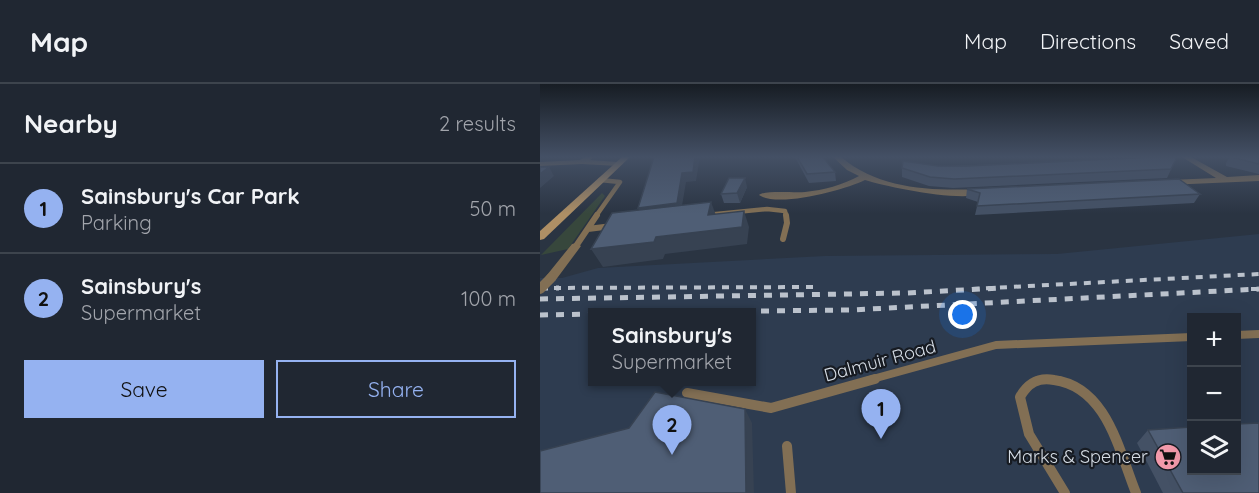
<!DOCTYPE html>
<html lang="en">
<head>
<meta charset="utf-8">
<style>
  :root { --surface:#202732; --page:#2d333e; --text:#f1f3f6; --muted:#a2a5ac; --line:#3d444d; --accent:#95b2f1 }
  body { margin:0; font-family:Quicksand,sans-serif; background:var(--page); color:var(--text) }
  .controls { position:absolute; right:18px; bottom:18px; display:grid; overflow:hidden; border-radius:0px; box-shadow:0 6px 24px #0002 }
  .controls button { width:54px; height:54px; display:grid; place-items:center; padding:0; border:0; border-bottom:2px solid var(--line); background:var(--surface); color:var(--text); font:30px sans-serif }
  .you { position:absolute; left:423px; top:231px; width:21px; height:21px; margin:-15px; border:4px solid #fff; border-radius:50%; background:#1a73e8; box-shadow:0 0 0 9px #1a73e833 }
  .badge { display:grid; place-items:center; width:39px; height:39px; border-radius:50%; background:var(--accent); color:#111; font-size:20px; font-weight:700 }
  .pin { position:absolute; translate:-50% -50px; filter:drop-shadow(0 2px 3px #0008) }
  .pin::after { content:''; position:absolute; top:32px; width:21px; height:18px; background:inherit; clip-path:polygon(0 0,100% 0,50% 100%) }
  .popup { position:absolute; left:48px; top:224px; width:168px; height:78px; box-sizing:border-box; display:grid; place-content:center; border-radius:0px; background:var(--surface); filter:drop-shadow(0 2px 4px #0005); font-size:20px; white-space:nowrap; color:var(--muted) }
  .popup b { font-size:22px; color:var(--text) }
  .popup::after { content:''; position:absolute; left:50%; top:100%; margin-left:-12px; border:12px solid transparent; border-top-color:var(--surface) }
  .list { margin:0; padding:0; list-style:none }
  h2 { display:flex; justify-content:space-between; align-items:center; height:78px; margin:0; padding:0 24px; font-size:26px }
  h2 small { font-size:20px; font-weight:400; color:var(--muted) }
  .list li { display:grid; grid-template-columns:39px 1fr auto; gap:18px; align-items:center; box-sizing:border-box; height:90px; padding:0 24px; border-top:2px solid var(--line) }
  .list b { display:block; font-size:22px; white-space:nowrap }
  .list p { margin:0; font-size:20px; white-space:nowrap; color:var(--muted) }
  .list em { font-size:20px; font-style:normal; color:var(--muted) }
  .actions { display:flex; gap:12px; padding:18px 24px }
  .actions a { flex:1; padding:14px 0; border:2px solid var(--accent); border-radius:0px; text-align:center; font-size:21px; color:var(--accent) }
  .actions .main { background:var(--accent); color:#111 }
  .icon { flex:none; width:33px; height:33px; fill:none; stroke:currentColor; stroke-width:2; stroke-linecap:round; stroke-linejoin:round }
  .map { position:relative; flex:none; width:719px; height:409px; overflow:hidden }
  header { display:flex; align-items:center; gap:36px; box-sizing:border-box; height:84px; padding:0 30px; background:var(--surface); border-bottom:2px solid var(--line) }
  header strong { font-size:28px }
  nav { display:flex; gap:33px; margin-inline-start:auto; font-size:21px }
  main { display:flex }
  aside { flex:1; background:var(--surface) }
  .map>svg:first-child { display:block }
</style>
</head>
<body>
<header>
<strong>Map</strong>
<nav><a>Map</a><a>Directions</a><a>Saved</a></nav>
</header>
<main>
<aside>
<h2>Nearby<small>2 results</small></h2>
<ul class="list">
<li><span class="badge">1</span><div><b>Sainsbury's Car Park</b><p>Parking</p></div><em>50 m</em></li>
<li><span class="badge">2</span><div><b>Sainsbury's</b><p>Supermarket</p></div><em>100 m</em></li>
</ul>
<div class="actions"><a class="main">Save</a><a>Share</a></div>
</aside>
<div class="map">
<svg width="719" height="409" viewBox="0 0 719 409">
  <rect width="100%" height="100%" fill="#2a3442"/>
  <path fill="#2e3c50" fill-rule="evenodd" d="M 719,150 L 719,409 L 0,409 L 0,194 L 22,194 L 58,184 L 285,172 L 517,170 ZM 52,228 L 212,228 L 212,298 L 52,298 ZM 652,234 L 696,234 L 696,386 L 652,386 Z"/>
  <path fill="#37473c" d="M 62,109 L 65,112 L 28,165 L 1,171 Z"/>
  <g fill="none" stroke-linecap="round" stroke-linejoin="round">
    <path stroke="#826f54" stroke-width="4.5" d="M 166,131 L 227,125 L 245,127 L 246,132
      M 56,132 L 80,98 L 60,96"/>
    <path stroke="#826f54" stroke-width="6" d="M 48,145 L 72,142
      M 243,155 L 247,139 L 246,131
      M 36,162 L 57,131"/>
    <path stroke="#826f54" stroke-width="8" d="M 696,251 L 719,250
      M 329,296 L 456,261 L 652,253
      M 498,296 L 519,296"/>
    <path stroke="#826f54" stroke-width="10" d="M 147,309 L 231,324 L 335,295
      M 247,362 L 251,409
      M 525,409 L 489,350 L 480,313 C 488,299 498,293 514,296 C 567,303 579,367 596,409"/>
    <path fill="#826f54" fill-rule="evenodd" d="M 45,73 L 54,73 L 50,76 L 78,78 L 82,80 L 78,82 L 42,80 L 0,82 L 0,78 L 40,76 Z
      M 293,73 L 301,73 C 340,106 393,107 442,105 L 446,108 C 428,120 347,103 325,96 C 305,106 238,124 219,111 C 226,106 253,109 265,108 C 284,106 302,101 319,92 L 307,86 Z
      M 642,73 L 651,73 L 687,93 L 719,91 L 719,97 L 627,101 L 626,99 L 630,96 L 676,94 Z
      M 36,159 L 41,162 L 15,197 L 7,197 L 5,194 L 7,191 L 32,160 Z"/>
    <path fill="#ae8f65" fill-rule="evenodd" d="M 82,73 L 90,73 L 4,155 L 0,156 L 0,147 Z"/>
    <path stroke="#bbc2cc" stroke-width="4" stroke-dasharray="7 7" stroke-linecap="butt" d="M 0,204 L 273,203
      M 432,205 L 719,190
      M 711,205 L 719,205"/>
    <path stroke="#bbc2cc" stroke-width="5" stroke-dasharray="8 8" stroke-linecap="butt" d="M 0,204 L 19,204
      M 0,215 L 366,209 L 460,204
      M 125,228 L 310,226 L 719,205
      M 0,231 L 52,230"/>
    <path stroke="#826f54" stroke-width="10" d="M 0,205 L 11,194"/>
  </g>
  <path fill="#445165" d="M 255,73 L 283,73 L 295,88 L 296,97 L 269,99 Z
    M 637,73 L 627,94 L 413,104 L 389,102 L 362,93 L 362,84 Z
    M 690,73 L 719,73 L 719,90 L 686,82 L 686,79 Z
    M 207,103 L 200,119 L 184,119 L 181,110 Z
    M 427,105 L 660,110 L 654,119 L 435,131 L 438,118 L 426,114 Z
    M 608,346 L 719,409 L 623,409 L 597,359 Z"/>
  <path fill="#374252" d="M 155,73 L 160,73 L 156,97 L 146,98 L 141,128 L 103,133 L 98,124 L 142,89 Z
    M 9,83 L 14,92 L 0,104 L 0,90 Z
    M 205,94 L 207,103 L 200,119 L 197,109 Z
    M 171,118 L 177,134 L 204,127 L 209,143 L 207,160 L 125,170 L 123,175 L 63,183 L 51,165 L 116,153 L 168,131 Z
    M 205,325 L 212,339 L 214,409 L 206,409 Z"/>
  <path fill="#4f5e75" stroke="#374252" stroke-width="1.5" d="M 114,73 L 155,73 L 153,88 L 142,89 L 137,119 L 98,124 Z
    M 257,73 L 283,73 L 295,88 L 267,90 Z
    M 613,73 L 637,73 L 631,85 L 414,95 L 390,93 L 362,84 L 363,77 L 398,82 L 427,82 Z
    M 691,73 L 719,73 L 719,80 Z
    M 0,83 L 9,83 L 0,90 Z
    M 189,94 L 205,94 L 197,109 L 181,110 Z
    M 639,95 L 660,110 L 437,122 L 440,109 L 427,105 Z
    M 171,118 L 168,131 L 204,127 L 202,143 L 116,153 L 114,158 L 51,165 L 72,129 Z
    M 115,308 L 205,325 L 206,409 L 0,409 L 0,367 L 89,344 Z
    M 719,339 L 719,409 L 643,409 L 608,346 L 651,343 L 651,387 L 696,387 L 696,340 Z"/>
  <linearGradient id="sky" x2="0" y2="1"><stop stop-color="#171d24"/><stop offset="0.56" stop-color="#445065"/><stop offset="1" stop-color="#445065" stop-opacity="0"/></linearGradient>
  <rect width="719" height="130" fill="url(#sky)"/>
  <defs>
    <symbol id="supermarket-disc" viewBox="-11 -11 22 22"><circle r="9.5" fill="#f39aab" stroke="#171b22"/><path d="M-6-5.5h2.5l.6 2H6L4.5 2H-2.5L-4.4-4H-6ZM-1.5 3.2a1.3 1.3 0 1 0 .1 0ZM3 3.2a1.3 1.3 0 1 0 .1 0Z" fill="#111"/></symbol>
  </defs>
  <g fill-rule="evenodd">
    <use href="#supermarket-disc" x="613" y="358" width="30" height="30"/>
  </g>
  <g text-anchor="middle" stroke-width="4.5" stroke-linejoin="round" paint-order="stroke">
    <g font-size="18" fill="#d5dce5" stroke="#171b22">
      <text transform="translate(340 277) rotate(-15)" y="6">Dalmuir Road</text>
    </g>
    <g font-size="18" fill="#d5dce5" stroke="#171b22" text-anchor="end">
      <text x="608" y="379">Marks &amp; Spencer</text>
    </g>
  </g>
</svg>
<div class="controls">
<button>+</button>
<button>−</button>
<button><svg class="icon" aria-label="layers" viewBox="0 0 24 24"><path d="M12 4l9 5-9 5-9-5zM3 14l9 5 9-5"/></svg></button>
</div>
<div class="you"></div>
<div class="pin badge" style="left:341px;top:355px">1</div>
<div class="pin badge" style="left:132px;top:371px">2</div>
<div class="popup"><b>Sainsbury's</b>Supermarket</div>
</div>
</main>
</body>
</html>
